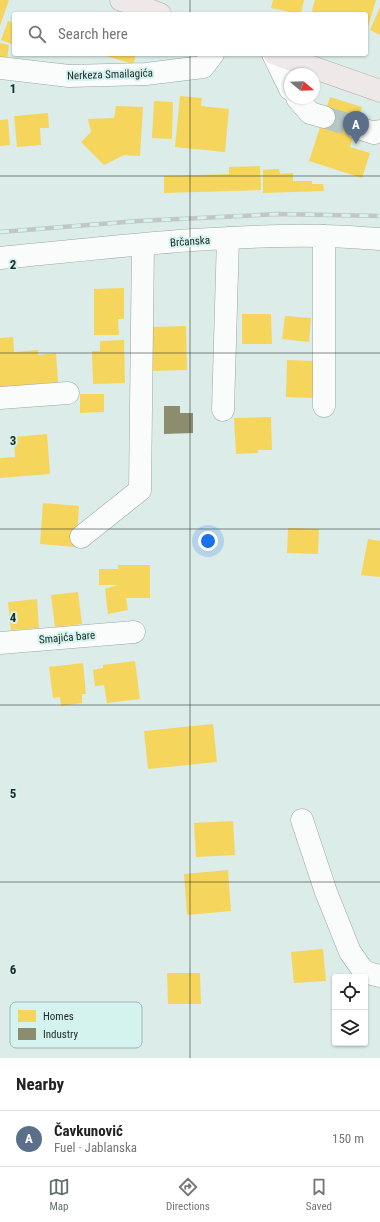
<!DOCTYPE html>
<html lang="en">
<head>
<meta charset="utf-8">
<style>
  :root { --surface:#fff; --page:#f6f6f6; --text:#222; --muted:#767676; --line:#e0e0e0; --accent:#616f6d }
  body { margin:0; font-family:"Roboto Condensed",sans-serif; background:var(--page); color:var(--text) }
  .controls { position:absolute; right:12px; bottom:12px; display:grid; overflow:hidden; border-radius:4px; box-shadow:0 1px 3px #0004 }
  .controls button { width:36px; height:36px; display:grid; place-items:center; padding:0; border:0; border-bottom:1px solid var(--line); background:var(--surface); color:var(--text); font:20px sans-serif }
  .compass { position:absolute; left:284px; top:68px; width:36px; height:36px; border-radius:50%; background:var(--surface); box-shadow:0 1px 3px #0004; rotate:109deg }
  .you { position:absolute; left:208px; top:541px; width:14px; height:14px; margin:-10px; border:3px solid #fff; border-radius:50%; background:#1a73e8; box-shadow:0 0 0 6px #1a73e833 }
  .badge { display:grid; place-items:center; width:26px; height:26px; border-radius:50%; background:var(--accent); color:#fff; font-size:13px; font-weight:700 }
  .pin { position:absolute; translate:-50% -33px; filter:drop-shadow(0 1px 2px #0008) }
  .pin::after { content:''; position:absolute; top:21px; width:14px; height:12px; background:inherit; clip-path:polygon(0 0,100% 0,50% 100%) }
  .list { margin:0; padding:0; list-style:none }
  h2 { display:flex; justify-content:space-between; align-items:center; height:52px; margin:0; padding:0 16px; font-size:17px }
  h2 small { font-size:13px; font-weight:400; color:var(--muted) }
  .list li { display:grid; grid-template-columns:26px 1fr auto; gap:12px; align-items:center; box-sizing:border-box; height:56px; padding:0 16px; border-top:1px solid var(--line) }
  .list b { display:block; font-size:15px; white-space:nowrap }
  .list p { margin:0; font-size:13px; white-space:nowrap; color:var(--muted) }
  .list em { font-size:13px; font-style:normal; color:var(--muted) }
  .icon { flex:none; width:22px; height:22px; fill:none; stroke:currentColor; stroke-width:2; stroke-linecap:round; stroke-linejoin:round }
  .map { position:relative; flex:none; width:380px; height:1058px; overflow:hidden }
  .search { position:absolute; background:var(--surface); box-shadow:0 1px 3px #0004; left:12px; right:12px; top:12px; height:44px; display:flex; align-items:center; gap:10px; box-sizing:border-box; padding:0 14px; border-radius:4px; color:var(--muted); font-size:15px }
  .sheet { height:108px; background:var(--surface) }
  nav { display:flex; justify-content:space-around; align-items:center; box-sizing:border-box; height:56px; border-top:1px solid var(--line); background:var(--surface); font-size:11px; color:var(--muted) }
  nav a { display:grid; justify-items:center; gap:2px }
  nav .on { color:var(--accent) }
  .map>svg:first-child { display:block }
</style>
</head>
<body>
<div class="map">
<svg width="380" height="1058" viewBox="0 0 380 1058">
  <rect width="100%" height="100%" fill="#dbece9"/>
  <path fill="#f6d55c" d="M 0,0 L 9,0 L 0,26 Z
    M 273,0 L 304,0 L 301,14 L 271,8 Z
    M 315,0 L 376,0 L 367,30 L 366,29 L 366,14 L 311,14 Z
    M 380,7 L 380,35 L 370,30 Z
    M 8,21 L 14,23 L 14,45 L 1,40 Z
    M 0,43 L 9,45 L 7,59 L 0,58 Z
    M 99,54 L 136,54 L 133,64 Z
    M 180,96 L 202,98 L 201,106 L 229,109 L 225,152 L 175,147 Z
    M 330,97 L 362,107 L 350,147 L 370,153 L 362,178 L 309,161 Z
    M 154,101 L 173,102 L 172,139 L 152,138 Z
    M 116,106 L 143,107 L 140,156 L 124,155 L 104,165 L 81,142 L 91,132 L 88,119 L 114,118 Z
    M 48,113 L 49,128 L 40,128 L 41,145 L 17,147 L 14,116 Z
    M 8,119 L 10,145 L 0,146 L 0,120 Z
    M 260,166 L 261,190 L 164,193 L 164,176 L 229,174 L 229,167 Z
    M 279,169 L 280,174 L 293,173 L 293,181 L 312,181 L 312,184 L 323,184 L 324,191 L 263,193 L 263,170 Z
    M 124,288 L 124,319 L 118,319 L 119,335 L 94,335 L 94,289 Z
    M 242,314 L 271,314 L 272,344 L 242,344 Z
    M 285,316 L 311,318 L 309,342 L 282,339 Z
    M 186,326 L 187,370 L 152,371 L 150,327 Z
    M 13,337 L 14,352 L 38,350 L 38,355 L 56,353 L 58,382 L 0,388 L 0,338 Z
    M 124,340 L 125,383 L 93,384 L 92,351 L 100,351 L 100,341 Z
    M 287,360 L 315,361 L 314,398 L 286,397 Z
    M 80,394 L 104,394 L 104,412 L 80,413 Z
    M 271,417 L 272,450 L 258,450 L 258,453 L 236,454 L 234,418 Z
    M 47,434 L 50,474 L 0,478 L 0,458 L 15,457 L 14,437 Z
    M 43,503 L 79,506 L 76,547 L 40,544 Z
    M 288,528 L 319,529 L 318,554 L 287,553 Z
    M 368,539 L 380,541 L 380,577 L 361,575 Z
    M 118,565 L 150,565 L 150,598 L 126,598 L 128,610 L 108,614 L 105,589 L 118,585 L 99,585 L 99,569 L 118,569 Z
    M 78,592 L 82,624 L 55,627 L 51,595 Z
    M 37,599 L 39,628 L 11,630 L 8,602 Z
    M 135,661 L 140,699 L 107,703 L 104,685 L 95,686 L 93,670 L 103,668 L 103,665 Z
    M 83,663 L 86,694 L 82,694 L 82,703 L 61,706 L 60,697 L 53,698 L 49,667 Z
    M 213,724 L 217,762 L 148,769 L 144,731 Z
    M 233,821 L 235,855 L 196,857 L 194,823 Z
    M 228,870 L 231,911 L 187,915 L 184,874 Z
    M 323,949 L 326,981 L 294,983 L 291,952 Z
    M 167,973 L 200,973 L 201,1004 L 168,1004 Z"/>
  <path fill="#8c8c6e" d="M 164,406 L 180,406 L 180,413 L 193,413 L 193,433 L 164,434 Z"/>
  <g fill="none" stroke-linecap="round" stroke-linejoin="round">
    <path stroke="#b6c6c3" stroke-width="22" stroke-dasharray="22 11" stroke-linecap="butt" d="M 324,117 L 356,127"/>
    <defs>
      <path id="minor" d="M 273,54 L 290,89
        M 0,68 L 69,76 L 146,74 L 203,67 L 213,54
        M 297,98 L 310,113 L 324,117
        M 356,127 L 374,133 L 380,131
        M 0,258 C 107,248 215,234 323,236 C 342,236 361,238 380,239
        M 0,398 L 68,393
        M 324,406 L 324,236
        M 223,410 L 228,238
        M 81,537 L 140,490 L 143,244
        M 0,643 L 134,632
        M 302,820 L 326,892 L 350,952 L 362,969 L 368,973 L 380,976"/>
      <path id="major" d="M 121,0 L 160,14
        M 275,54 L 380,91"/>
    </defs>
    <use href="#minor" stroke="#9ba7a5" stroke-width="23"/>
    <use href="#major" stroke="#afaaa9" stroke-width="23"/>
    <use href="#minor" stroke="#fafcfc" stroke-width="22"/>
    <use href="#major" stroke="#eee8e8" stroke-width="22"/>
    <defs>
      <path id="rail" d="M 0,232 L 138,221 L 279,214 L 380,216"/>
    </defs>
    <use href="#rail" stroke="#c2c6c5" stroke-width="4.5"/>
    <use href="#rail" stroke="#d4f3ee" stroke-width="3" stroke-dasharray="9" stroke-linecap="butt"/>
  </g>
  <path fill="none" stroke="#202c2a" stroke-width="1" stroke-opacity="0.55" d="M 190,0 L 190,14M 190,54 L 190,1058M 0,176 L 380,176M 0,353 L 380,353M 0,529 L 380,529M 0,705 L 380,705M 0,882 L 380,882"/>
  <g text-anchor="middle" stroke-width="4" stroke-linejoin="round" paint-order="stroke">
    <g font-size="11" fill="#202c2a" stroke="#d4f3ee">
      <text transform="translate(110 74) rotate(-2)" y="4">Nerkeza Smailagića</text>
      <text transform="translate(190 241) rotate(-4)" y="4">Brčanska</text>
      <text transform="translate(67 637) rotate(-5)" y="4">Smajića bare</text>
    </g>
  </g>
  <rect x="10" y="1002" width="132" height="46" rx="6" fill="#d4f3ee" stroke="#9eb7b3" stroke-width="1"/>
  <rect x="18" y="1010" width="18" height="12" fill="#f6d55c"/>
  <rect x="18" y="1028" width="18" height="12" fill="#8c8c6e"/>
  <g font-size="11" fill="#202c2a">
    <text x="43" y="1020">Homes</text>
    <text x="43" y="1038">Industry</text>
  </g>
  <g font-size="13" text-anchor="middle" font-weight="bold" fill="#202c2a" stroke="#d4f3ee" stroke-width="4" stroke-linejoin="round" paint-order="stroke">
    <text x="13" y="93">1</text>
    <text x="13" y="269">2</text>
    <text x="13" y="445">3</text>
    <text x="13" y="622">4</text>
    <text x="13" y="798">5</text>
    <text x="13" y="974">6</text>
  </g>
</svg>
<div class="controls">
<button><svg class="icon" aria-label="locate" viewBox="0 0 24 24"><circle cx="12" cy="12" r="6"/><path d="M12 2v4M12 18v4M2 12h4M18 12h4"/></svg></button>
<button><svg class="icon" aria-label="layers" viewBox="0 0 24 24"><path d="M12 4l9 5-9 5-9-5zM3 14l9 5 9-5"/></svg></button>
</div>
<svg class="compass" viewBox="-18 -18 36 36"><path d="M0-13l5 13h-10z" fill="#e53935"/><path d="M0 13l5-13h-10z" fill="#767676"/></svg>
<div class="you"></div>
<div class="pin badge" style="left:356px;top:144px;background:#5c6f8a">A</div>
<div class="search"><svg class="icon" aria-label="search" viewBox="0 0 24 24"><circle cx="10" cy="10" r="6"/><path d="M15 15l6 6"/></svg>Search here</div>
</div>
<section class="sheet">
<h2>Nearby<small></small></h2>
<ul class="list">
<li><span class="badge" style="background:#5c6f8a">A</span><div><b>Čavkunović</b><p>Fuel · Jablanska</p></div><em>150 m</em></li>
</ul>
</section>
<nav>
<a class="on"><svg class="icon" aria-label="map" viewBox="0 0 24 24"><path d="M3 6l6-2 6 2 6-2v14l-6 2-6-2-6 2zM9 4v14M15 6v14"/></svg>Map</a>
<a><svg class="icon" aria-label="directions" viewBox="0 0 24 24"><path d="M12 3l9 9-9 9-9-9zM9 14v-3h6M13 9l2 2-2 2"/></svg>Directions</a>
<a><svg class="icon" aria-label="saved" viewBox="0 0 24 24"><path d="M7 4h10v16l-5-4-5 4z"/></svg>Saved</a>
</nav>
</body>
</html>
